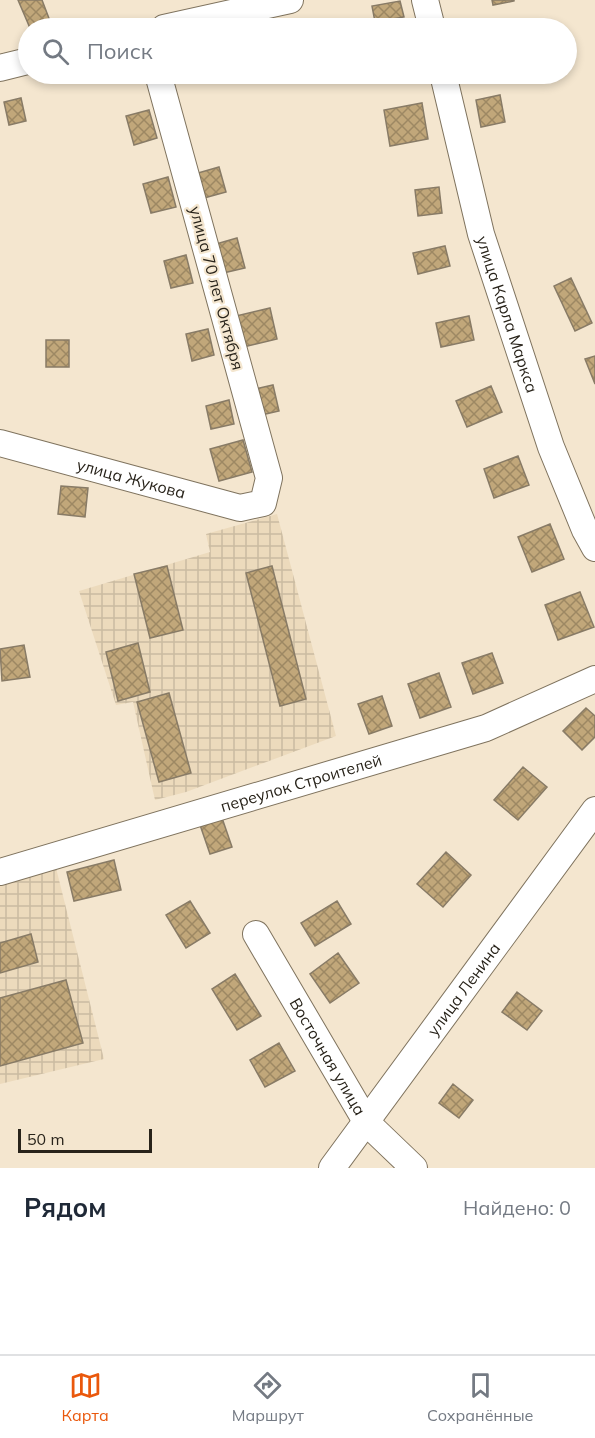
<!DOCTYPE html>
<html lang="ru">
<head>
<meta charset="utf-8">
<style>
  :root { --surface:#fff; --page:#f6f6f7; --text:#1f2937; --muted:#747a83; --line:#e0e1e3; --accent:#ea580c }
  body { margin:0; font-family:Mulish,sans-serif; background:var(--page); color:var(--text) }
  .scale { position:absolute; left:18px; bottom:15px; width:134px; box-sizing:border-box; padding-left:6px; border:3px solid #28231a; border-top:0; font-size:16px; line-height:21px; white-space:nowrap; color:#28231a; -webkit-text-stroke:4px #f4e6cf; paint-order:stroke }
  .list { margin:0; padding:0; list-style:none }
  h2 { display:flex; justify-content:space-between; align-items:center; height:78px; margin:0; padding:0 24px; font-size:26px }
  h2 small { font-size:20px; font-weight:400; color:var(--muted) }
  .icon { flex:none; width:33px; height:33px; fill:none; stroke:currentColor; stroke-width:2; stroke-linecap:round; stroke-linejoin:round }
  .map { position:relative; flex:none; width:595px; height:1168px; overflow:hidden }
  .search { position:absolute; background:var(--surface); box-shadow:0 3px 9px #0003; left:18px; right:18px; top:18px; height:66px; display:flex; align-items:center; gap:15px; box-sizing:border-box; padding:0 21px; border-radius:33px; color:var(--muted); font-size:22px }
  .sheet { height:186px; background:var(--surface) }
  nav { display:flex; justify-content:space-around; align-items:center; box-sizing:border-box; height:84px; border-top:2px solid var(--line); background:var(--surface); font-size:16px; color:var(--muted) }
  nav a { display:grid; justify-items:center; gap:3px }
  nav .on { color:var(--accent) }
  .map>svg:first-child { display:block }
</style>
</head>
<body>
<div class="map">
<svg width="595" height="1168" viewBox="0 0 595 1168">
  <defs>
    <pattern id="industrial-grid" width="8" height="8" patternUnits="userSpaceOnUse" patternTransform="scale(1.5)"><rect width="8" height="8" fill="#ecdabc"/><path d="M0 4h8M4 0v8" fill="none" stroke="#cabba1"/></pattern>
    <pattern id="building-cross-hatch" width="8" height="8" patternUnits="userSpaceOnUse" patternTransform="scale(1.5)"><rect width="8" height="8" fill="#c1a77a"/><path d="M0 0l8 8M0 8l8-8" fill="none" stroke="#9d8863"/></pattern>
  </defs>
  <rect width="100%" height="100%" fill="#f4e6cf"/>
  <path fill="url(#industrial-grid)" d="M 277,514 L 336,736 L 186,792 L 155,800 L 133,702 L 116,705 L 79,591 L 210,552 L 206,534 Z
    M 56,868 L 104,1059 L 0,1084 L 0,882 Z"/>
  <path fill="url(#building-cross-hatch)" stroke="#887b66" stroke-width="1.5" d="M 18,0 L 42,0 L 50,21 L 30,28 Z
    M 492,0 L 514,0 L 514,1 L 493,5 Z
    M 400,1 L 404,17 L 375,22 L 372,6 Z
    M 500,95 L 505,122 L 481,127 L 476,100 Z
    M 21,98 L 26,121 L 9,125 L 4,102 Z
    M 422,103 L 428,139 L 390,146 L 384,110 Z
    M 149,110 L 157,138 L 134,145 L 126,116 Z
    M 219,167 L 226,192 L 204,198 L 198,173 Z
    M 168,177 L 176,207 L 151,213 L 143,184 Z
    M 439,187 L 442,213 L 418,216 L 415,190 Z
    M 237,238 L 245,268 L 223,273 L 216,244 Z
    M 445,246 L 450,266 L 418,274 L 413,253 Z
    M 186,255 L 193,283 L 171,288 L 164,261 Z
    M 571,278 L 592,323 L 575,331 L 554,286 Z
    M 270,308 L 277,339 L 243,347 L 236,316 Z
    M 469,316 L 474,340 L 441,347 L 436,323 Z
    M 208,329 L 214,355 L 192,361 L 186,334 Z
    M 46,340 L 69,340 L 69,367 L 46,367 Z
    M 595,356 L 595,384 L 585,359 Z
    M 273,385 L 279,411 L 261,415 L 255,389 Z
    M 491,386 L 502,412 L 467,427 L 456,401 Z
    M 229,400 L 234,424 L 211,429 L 206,406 Z
    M 243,440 L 252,472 L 219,481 L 210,449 Z
    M 518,456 L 529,485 L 494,498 L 484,469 Z
    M 61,486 L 88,488 L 85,517 L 58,514 Z
    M 550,524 L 564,559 L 532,572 L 518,537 Z
    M 167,566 L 183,630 L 150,638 L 134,574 Z
    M 272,566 L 306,699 L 280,706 L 246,573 Z
    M 580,592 L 594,627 L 558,640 L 545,605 Z
    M 138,643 L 150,692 L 118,701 L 106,652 Z
    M 24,645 L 30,677 L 2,681 L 0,649 Z
    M 492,653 L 503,683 L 473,694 L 462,663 Z
    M 439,673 L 451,707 L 420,718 L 408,684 Z
    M 169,693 L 191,773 L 159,782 L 137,702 Z
    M 382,696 L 392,726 L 369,734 L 358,704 Z
    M 586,708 L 595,716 L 595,737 L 582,750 L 563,731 Z
    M 523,767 L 547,787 L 518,820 L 494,800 Z
    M 221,815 L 232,847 L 210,854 L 199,822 Z
    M 446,852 L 471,875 L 443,907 L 417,884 Z
    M 114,860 L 121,890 L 74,901 L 67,872 Z
    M 190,901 L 210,933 L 186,948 L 166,915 Z
    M 337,901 L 351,924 L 315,946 L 301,923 Z
    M 31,934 L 38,962 L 0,973 L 0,943 Z
    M 338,953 L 359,983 L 330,1003 L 310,974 Z
    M 235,974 L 261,1016 L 237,1030 L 212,989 Z
    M 66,980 L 83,1043 L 0,1066 L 0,998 Z
    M 517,992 L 542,1011 L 527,1030 L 502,1012 Z
    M 279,1043 L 295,1071 L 265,1087 L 250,1060 Z
    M 453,1084 L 473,1100 L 459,1118 L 439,1103 Z"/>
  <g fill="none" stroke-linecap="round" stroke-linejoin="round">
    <defs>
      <g id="minor">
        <path d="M 425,0 L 432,28"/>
        <path d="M 164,28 L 290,0"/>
        <path d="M 0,68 L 28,61"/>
        <path id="s1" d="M 443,74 L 481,234 L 551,447 L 585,530 L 595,548"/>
        <path id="s2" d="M 0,443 L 240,508 L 263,503 L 269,478 L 158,74"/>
        <path id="s3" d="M 0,872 L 486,728 L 595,679"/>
        <path id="s4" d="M 256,934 L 367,1123 L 414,1168"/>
        <path id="s5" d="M 332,1168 L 595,810"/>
      </g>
    </defs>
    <use href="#minor" stroke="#7f735e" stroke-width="28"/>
    <use href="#minor" stroke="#fff" stroke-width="26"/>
  </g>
  <g text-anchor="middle" stroke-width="4.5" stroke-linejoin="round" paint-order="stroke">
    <g font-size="16" fill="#28231a" stroke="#f4e6cf">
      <text transform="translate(217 288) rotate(75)" y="6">улица 70 лет Октября</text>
      <text dy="6" stroke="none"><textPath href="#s1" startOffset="249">улица Карла Маркса</textPath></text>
      <text dy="6" stroke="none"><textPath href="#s2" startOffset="136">улица Жукова</textPath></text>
      <text dy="6" stroke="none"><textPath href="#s3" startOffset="314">переулок Строителей</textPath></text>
      <text dy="6" stroke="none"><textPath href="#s5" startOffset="222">улица Ленина</textPath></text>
      <text dy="6" stroke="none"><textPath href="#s4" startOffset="142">Восточная улица</textPath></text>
    </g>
  </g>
</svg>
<div class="scale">50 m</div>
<div class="search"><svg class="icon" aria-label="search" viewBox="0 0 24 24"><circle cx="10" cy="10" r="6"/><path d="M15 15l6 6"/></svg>Поиск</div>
</div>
<section class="sheet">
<h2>Рядом<small>Найдено: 0</small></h2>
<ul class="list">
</ul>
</section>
<nav>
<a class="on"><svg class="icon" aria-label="map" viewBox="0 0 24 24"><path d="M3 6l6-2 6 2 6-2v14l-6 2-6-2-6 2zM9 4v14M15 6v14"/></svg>Карта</a>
<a><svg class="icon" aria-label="directions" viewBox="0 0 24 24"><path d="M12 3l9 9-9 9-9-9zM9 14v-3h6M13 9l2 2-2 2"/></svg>Маршрут</a>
<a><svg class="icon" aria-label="saved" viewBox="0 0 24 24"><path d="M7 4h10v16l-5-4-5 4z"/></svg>Сохранённые</a>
</nav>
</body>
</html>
